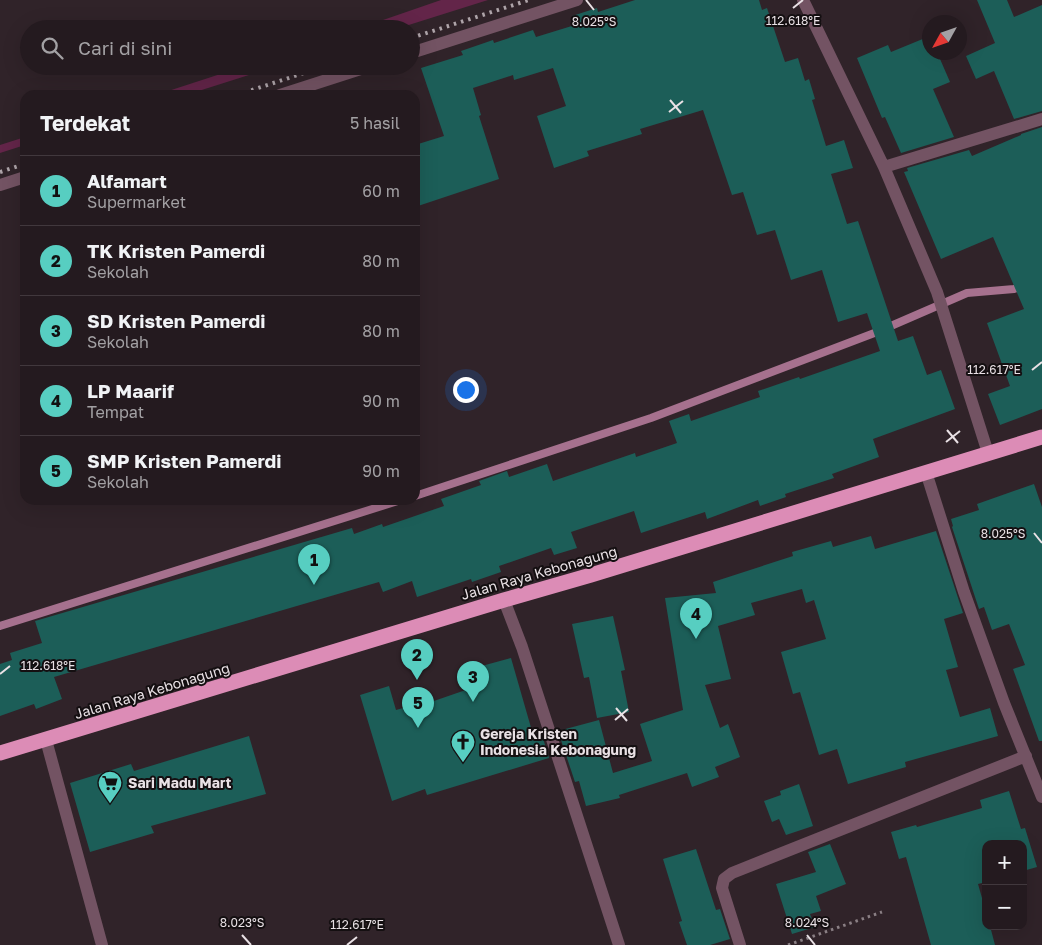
<!DOCTYPE html>
<html lang="id">
<head>
<meta charset="utf-8">
<style>
  :root { --surface:#241a1f; --page:#30272c; --text:#f1f3f6; --muted:#a3a1a4; --line:#41383d; --accent:#57cec1 }
  body { margin:0; font-family:"Golos Text",sans-serif; background:var(--page); color:var(--text) }
  .controls { position:absolute; right:15px; bottom:15px; display:grid; overflow:hidden; border-radius:10px; box-shadow:0 5px 20px #0002 }
  .controls button { width:45px; height:45px; display:grid; place-items:center; padding:0; border:0; border-bottom:1px solid var(--line); background:var(--surface); color:var(--text); font:25px sans-serif }
  .compass { position:absolute; left:922px; top:15px; width:45px; height:45px; border-radius:50%; background:var(--surface); box-shadow:0 5px 20px #0002; rotate:230deg }
  .you { position:absolute; left:465px; top:389px; width:18px; height:18px; margin:-12px; border:4px solid #fff; border-radius:50%; background:#1a73e8; box-shadow:0 0 0 8px #1a73e833 }
  .badge { display:grid; place-items:center; width:32px; height:32px; border-radius:50%; background:var(--accent); color:#111; font-size:16px; font-weight:700 }
  .pin { position:absolute; translate:-50% -41px; filter:drop-shadow(0 1px 2px #0008) }
  .pin::after { content:''; position:absolute; top:26px; width:18px; height:15px; background:inherit; clip-path:polygon(0 0,100% 0,50% 100%) }
  .list { margin:0; padding:0; list-style:none }
  h2 { display:flex; justify-content:space-between; align-items:center; height:65px; margin:0; padding:0 20px; font-size:21px }
  h2 small { font-size:16px; font-weight:400; color:var(--muted) }
  .list li { display:grid; grid-template-columns:32px 1fr auto; gap:15px; align-items:center; box-sizing:border-box; height:70px; padding:0 20px; border-top:1px solid var(--line) }
  .list b { display:block; font-size:19px; white-space:nowrap }
  .list p { margin:0; font-size:16px; white-space:nowrap; color:var(--muted) }
  .list em { font-size:16px; font-style:normal; color:var(--muted) }
  .icon { flex:none; width:28px; height:28px; fill:none; stroke:currentColor; stroke-width:2; stroke-linecap:round; stroke-linejoin:round }
  .map { position:relative; flex:none; width:1042px; height:945px; overflow:hidden }
  .search { position:absolute; background:var(--surface); box-shadow:0 5px 20px #0002; left:20px; top:20px; width:400px; height:55px; display:flex; align-items:center; gap:12px; box-sizing:border-box; padding:0 18px; border-radius:28px; color:var(--muted); font-size:19px }
  .panel { position:absolute; background:var(--surface); box-shadow:0 5px 20px #0002; left:20px; top:90px; width:400px; height:415px; border-radius:15px }
  .map>svg:first-child { display:block }
</style>
</head>
<body>
<div class="map">
<svg width="1042" height="945" viewBox="0 0 1042 945">
  <rect width="100%" height="100%" fill="#302329"/>
  <path fill="#632549" d="M 441,0 L 488,0 L 396,29 L 357,29 Z
    M 245,66 L 277,66 L 186,95 L 156,95 Z
    M 25,137 L 25,145 L 0,153 L 0,145 Z"/>
  <g fill="none" stroke-linecap="round" stroke-linejoin="round">
    <path stroke="#a6718e" stroke-width="8" d="M 415,496 L 651,418 L 877,332 L 967,293 L 1014,289 L 1042,279
      M 0,626 L 401,500"/>
  </g>
  <path fill="#1c5e58" d="M 635,0 L 759,0 L 762,10 L 767,8 L 785,62 L 798,58 L 805,81 L 809,79 L 815,99 L 812,100 L 826,146 L 844,140 L 853,168 L 831,174 L 847,224 L 858,221 L 898,341 L 913,336 L 927,375 L 941,370 L 955,409 L 873,439 L 879,457 L 832,474 L 834,478 L 785,494 L 786,497 L 760,506 L 758,500 L 707,519 L 705,512 L 641,533 L 634,511 L 571,532 L 577,548 L 554,555 L 551,548 L 499,566 L 501,572 L 472,582 L 471,579 L 417,597 L 412,581 L 383,592 L 379,582 L 54,677 L 62,699 L 36,709 L 34,704 L 0,716 L 0,664 L 12,660 L 10,653 L 42,643 L 35,621 L 352,528 L 354,534 L 382,524 L 383,527 L 444,506 L 441,499 L 481,485 L 479,481 L 507,471 L 509,477 L 547,464 L 553,481 L 635,453 L 636,457 L 677,443 L 669,421 L 689,414 L 691,421 L 760,397 L 758,391 L 799,377 L 800,379 L 880,351 L 867,313 L 838,322 L 822,270 L 791,280 L 775,230 L 757,235 L 743,192 L 732,195 L 703,110 L 640,129 L 642,134 L 587,151 L 589,156 L 554,168 L 537,116 L 566,106 L 553,68 L 514,80 L 513,75 L 473,88 L 481,115 L 479,116 L 499,179 L 415,207 L 415,145 L 444,136 L 421,68 L 463,55 L 461,51 L 493,40 L 494,43 L 533,30 L 536,37 L 575,25 L 572,16 L 597,8 L 598,12 Z
    M 977,0 L 1007,0 L 1014,17 L 1042,5 L 1042,111 L 1014,119 L 994,71 L 976,79 L 966,56 L 995,43 Z
    M 930,36 L 930,52 L 937,52 L 950,82 L 933,89 L 954,137 L 901,153 L 885,117 L 882,118 L 857,58 L 888,45 L 891,52 Z
    M 1042,127 L 1042,409 L 1000,425 L 988,394 L 1010,386 L 987,323 L 1024,309 L 993,237 L 941,259 L 904,172 L 908,171 L 907,168 L 969,150 L 972,156 L 1021,135 L 1021,134 Z
    M 1034,484 L 1042,507 L 1042,741 L 1039,741 L 1013,669 L 1025,665 L 1009,624 L 992,630 L 984,607 L 979,609 L 952,527 L 953,526 L 951,519 L 979,510 L 977,504 Z
    M 936,531 L 963,613 L 944,619 L 958,667 L 946,670 L 960,717 L 990,708 L 998,736 L 905,762 L 906,767 L 848,784 L 837,749 L 819,755 L 800,692 L 793,694 L 781,652 L 826,639 L 814,600 L 806,603 L 802,589 L 751,603 L 755,615 L 718,626 L 731,679 L 705,685 L 720,728 L 728,724 L 740,757 L 715,767 L 719,777 L 692,787 L 687,773 L 619,795 L 620,798 L 586,806 L 579,781 L 575,782 L 558,731 L 599,720 L 613,773 L 652,761 L 640,724 L 683,710 L 665,598 L 716,593 L 713,582 L 793,556 L 792,552 L 831,541 L 833,547 L 871,536 L 875,549 Z
    M 613,616 L 625,670 L 621,671 L 629,712 L 597,718 L 589,677 L 584,678 L 572,624 Z
    M 511,658 L 534,738 L 542,735 L 549,758 L 427,795 L 425,789 L 392,801 L 360,695 L 389,686 L 396,710 L 431,700 L 431,702 L 483,684 L 478,667 Z
    M 249,736 L 266,794 L 151,826 L 154,833 L 90,852 L 70,783 L 131,764 L 134,771 Z
    M 799,784 L 813,826 L 786,835 L 779,819 L 772,822 L 764,801 L 781,795 L 780,791 Z
    M 1009,791 L 1021,829 L 1025,828 L 1037,867 L 1023,871 L 1023,844 L 986,844 L 986,882 L 978,884 L 986,912 L 986,926 L 990,926 L 995,945 L 931,945 L 906,857 L 899,859 L 891,832 L 916,825 L 917,827 L 982,808 L 980,800 Z
    M 830,844 L 846,884 L 816,896 L 821,911 L 810,914 L 815,927 L 792,934 L 776,884 L 816,872 L 808,852 Z
    M 696,849 L 716,910 L 720,909 L 730,939 L 710,945 L 687,945 L 679,922 L 682,921 L 663,859 Z"/>
  <g fill="none" stroke-linecap="round" stroke-linejoin="round">
    <path stroke="#8a7f84" stroke-width="3" stroke-dasharray="2.5 4" stroke-linecap="butt" d="M 788,945 L 882,912"/>
    <path stroke="#735363" stroke-width="12" d="M 803,0 L 884,167 L 937,292 L 988,453
      M 411,53 L 577,0
      M 280,95 L 370,66
      M 884,167 L 1042,119
      M 0,185 L 25,177
      M 926,472 L 964,592 L 1004,703 L 1042,797
      M 504,600 L 522,647 L 619,945
      M 46,740 L 102,945
      M 740,945 L 722,888 L 724,879 L 732,873 L 1026,756"/>
    <path stroke="#dc8cb6" stroke-width="15" d="M 0,753 L 504,600 L 591,575 L 1042,437"/>
    <path stroke="#aea4a9" stroke-width="4" stroke-dasharray="2.5 5" stroke-linecap="butt" d="M 411,38 L 529,0
      M 237,95 L 325,66
      M 0,172 L 25,164"/>
  </g>
  <path fill="none" stroke="#e9e1e5" stroke-width="2" d="M 586,0 L 594,10M 793,8 L 803,0M 670,100 L 681,113M 669,112 L 683,101M 1032,370 L 1042,362M 947,430 L 958,443M 946,442 L 960,431M 1034,533 L 1042,543M 0,674 L 10,666M 616,708 L 627,721M 615,720 L 628,709M 242,935 L 251,945M 807,935 L 815,945M 347,945 L 357,937"/>
  <defs>
    <symbol id="church-pin" viewBox="-11 -11 22 30"><path d="M0 17L-7.5 6A9.5 9.5 0 1 1 7.5 6Z" fill="#57cec1" stroke="#140f11"/><path d="M-1.2-6h2.4v3.5h3.3v2.4h-3.3V6h-2.4V-.1h-3.3v-2.4h3.3Z" fill="#111"/></symbol>
    <symbol id="supermarket-pin" viewBox="-11 -11 22 30"><path d="M0 17L-7.5 6A9.5 9.5 0 1 1 7.5 6Z" fill="#57cec1" stroke="#140f11"/><path d="M-6-5.5h2.5l.6 2H6L4.5 2H-2.5L-4.4-4H-6ZM-1.5 3.2a1.3 1.3 0 1 0 .1 0ZM3 3.2a1.3 1.3 0 1 0 .1 0Z" fill="#111"/></symbol>
  </defs>
  <g fill-rule="evenodd">
    <use href="#church-pin" x="449" y="728" width="28" height="38"/>
    <use href="#supermarket-pin" x="96" y="769" width="28" height="38"/>
  </g>
  <g text-anchor="middle" stroke-width="4" stroke-linejoin="round" paint-order="stroke">
    <g font-size="14" fill="#e9e1e5" stroke="#140f11">
      <text transform="translate(539 573) rotate(-16)" y="5">Jalan Raya Kebonagung</text>
      <text transform="translate(152 691) rotate(-17)" y="5">Jalan Raya Kebonagung</text>
    </g>
    <g font-size="14" font-weight="bold" fill="#e9e1e5" stroke="#140f11" text-anchor="start">
      <text x="480" y="739">Gereja Kristen<tspan x="480" dy="16">Indonesia Kebonagung</tspan></text>
      <text x="128" y="788">Sari Madu Mart</text>
    </g>
  </g>
  <g font-size="12" text-anchor="middle" fill="#e9e1e5" stroke="#140f11" stroke-width="4" stroke-linejoin="round" paint-order="stroke">
    <text x="793" y="25">112.618°E</text>
    <text x="594" y="26">8.025°S</text>
    <text x="994" y="374">112.617°E</text>
    <text x="1003" y="538">8.025°S</text>
    <text x="48" y="670">112.618°E</text>
    <text x="242" y="927">8.023°S</text>
    <text x="807" y="927">8.024°S</text>
    <text x="357" y="929">112.617°E</text>
  </g>
</svg>
<div class="controls">
<button>+</button>
<button>−</button>
</div>
<svg class="compass" viewBox="-18 -18 36 36"><path d="M0-13l5 13h-10z" fill="#e53935"/><path d="M0 13l5-13h-10z" fill="#a3a1a4"/></svg>
<div class="you"></div>
<div class="pin badge" style="left:314px;top:585px">1</div>
<div class="pin badge" style="left:417px;top:680px">2</div>
<div class="pin badge" style="left:473px;top:702px">3</div>
<div class="pin badge" style="left:696px;top:639px">4</div>
<div class="pin badge" style="left:418px;top:728px">5</div>
<div class="search"><svg class="icon" aria-label="search" viewBox="0 0 24 24"><circle cx="10" cy="10" r="6"/><path d="M15 15l6 6"/></svg>Cari di sini</div>
<section class="panel">
<h2>Terdekat<small>5 hasil</small></h2>
<ul class="list">
<li><span class="badge">1</span><div><b>Alfamart</b><p>Supermarket</p></div><em>60 m</em></li>
<li><span class="badge">2</span><div><b>TK Kristen Pamerdi</b><p>Sekolah</p></div><em>80 m</em></li>
<li><span class="badge">3</span><div><b>SD Kristen Pamerdi</b><p>Sekolah</p></div><em>80 m</em></li>
<li><span class="badge">4</span><div><b>LP Maarif</b><p>Tempat</p></div><em>90 m</em></li>
<li><span class="badge">5</span><div><b>SMP Kristen Pamerdi</b><p>Sekolah</p></div><em>90 m</em></li>
</ul>
</section>
</div>
</body>
</html>
